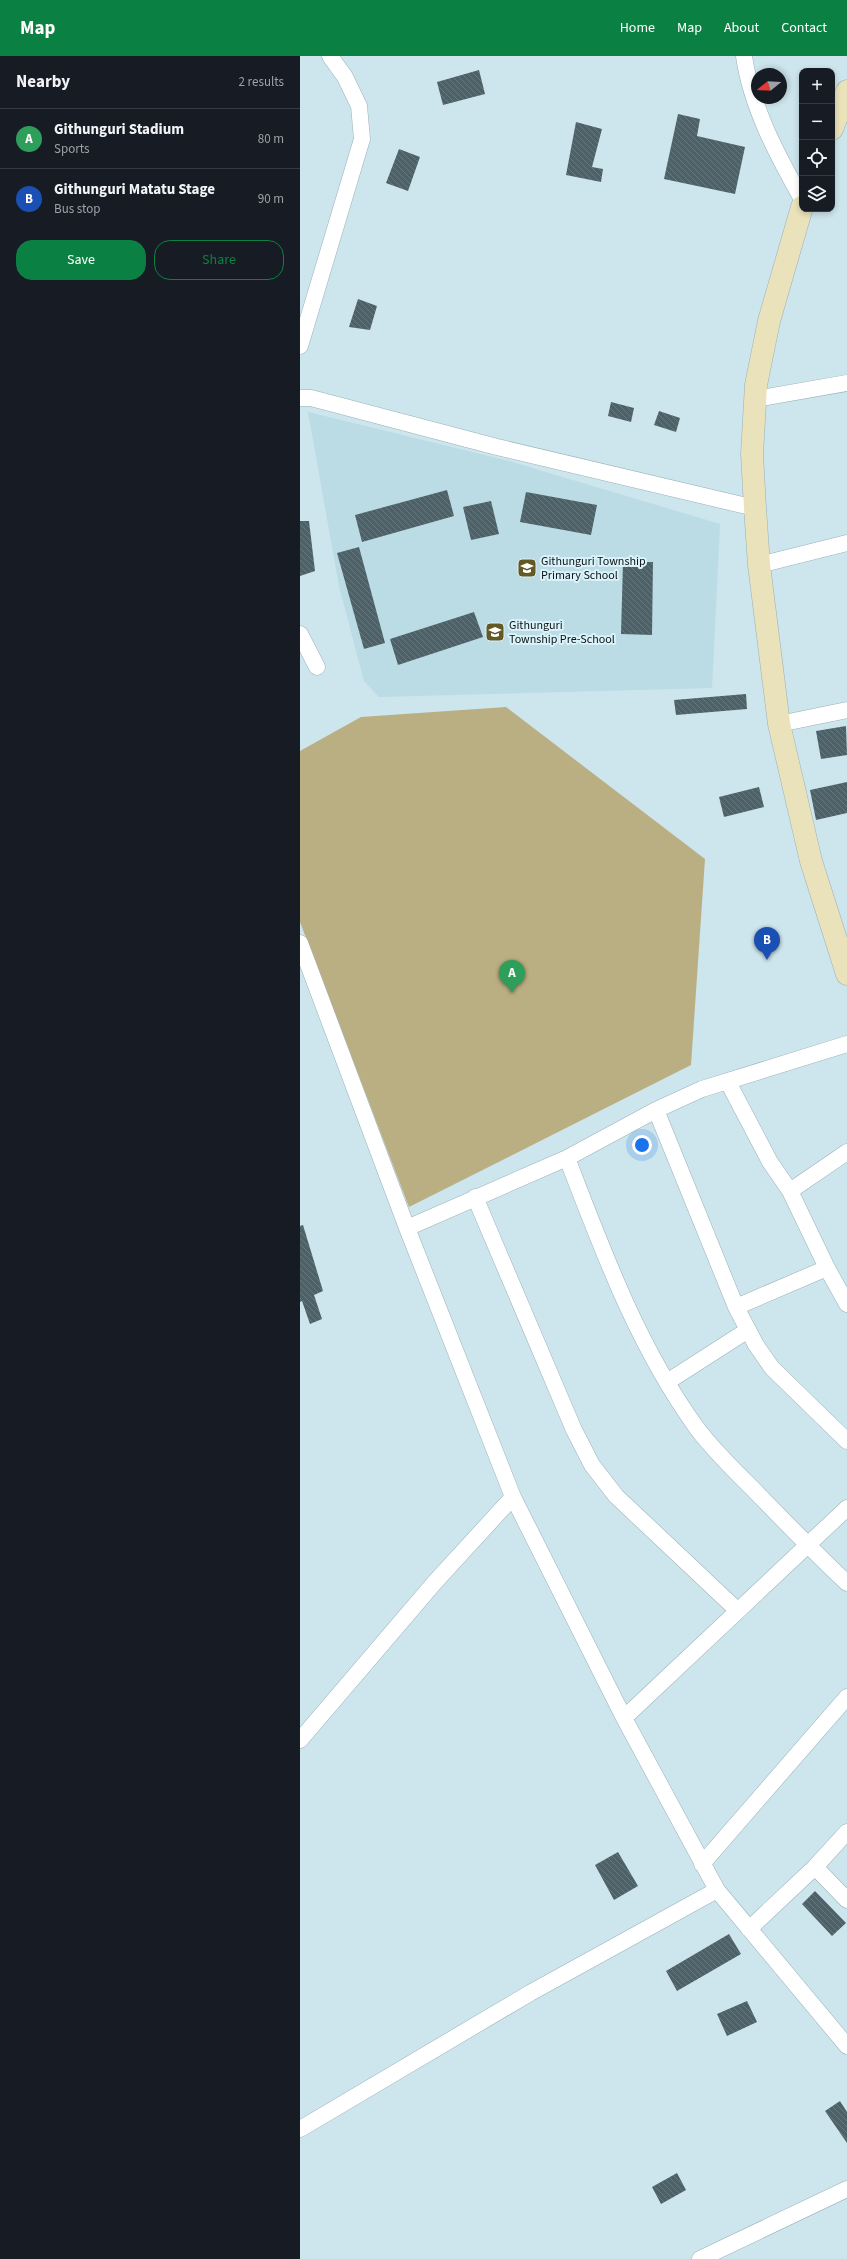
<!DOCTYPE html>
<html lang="en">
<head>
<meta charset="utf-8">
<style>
  :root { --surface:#171b24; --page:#20242c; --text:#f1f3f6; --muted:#9ea1a6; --line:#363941; --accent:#0b8043 }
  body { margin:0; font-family:"Source Sans 3",sans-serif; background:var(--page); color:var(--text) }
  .controls { position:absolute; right:12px; top:12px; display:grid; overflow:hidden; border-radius:8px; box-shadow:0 2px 6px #0003 }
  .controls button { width:36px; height:36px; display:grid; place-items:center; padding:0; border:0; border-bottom:1px solid var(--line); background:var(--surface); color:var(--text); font:20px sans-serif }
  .compass { position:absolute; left:451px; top:12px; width:36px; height:36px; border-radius:50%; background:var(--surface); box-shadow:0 2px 6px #0003; rotate:252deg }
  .you { position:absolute; left:342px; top:1089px; width:14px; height:14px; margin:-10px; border:3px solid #fff; border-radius:50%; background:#1a73e8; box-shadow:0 0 0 6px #1a73e833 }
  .badge { display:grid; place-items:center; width:26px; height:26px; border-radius:50%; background:var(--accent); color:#fff; font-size:13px; font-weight:700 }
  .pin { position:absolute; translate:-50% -33px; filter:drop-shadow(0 1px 2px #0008) }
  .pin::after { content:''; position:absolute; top:21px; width:14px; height:12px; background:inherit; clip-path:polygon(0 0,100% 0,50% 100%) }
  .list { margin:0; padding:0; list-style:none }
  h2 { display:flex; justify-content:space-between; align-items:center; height:52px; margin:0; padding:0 16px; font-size:17px }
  h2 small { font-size:13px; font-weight:400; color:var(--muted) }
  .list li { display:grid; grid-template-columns:26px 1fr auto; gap:12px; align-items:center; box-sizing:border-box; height:60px; padding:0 16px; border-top:1px solid var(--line) }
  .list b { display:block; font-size:15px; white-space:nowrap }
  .list p { margin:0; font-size:13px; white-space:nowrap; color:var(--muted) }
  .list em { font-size:13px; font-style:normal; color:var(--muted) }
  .actions { display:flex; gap:8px; padding:12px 16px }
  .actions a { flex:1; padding:9px 0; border:1px solid var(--accent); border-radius:16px; text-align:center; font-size:14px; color:var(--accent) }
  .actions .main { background:var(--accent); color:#fff }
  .icon { flex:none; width:22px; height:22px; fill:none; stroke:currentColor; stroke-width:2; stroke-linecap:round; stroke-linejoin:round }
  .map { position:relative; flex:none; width:547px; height:2203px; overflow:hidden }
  header { display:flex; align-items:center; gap:24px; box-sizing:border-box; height:56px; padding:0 20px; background:var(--accent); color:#fff }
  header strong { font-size:19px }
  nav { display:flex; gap:22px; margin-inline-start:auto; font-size:14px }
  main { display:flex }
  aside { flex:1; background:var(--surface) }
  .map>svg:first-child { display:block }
</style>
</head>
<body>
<header>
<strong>Map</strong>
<nav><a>Home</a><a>Map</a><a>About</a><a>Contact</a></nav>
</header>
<main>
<aside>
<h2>Nearby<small>2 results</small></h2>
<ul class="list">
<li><span class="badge" style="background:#2e9e5b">A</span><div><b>Githunguri Stadium</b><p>Sports</p></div><em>80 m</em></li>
<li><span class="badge" style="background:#1a4fb4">B</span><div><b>Githunguri Matatu Stage</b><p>Bus stop</p></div><em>90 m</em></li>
</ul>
<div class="actions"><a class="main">Save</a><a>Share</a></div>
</aside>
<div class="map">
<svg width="547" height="2203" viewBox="0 0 547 2203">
  <defs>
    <pattern id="building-back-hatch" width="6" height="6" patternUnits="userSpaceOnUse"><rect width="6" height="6" fill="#4d6268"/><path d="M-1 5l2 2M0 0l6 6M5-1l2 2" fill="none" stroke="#67787c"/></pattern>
  </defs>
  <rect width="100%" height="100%" fill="#cde5ec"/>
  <path fill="#bbdbe5" d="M 8,356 L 209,405 L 420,468 L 412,632 L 79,641 L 64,625 L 39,530 Z"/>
  <path fill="#baaf82" d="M 206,651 L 405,803 L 391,1009 L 109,1151 L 0,866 L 0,695 L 61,661 Z"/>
  <path fill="url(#building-back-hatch)" d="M 179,14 L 185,38 L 143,49 L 137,26 Z
    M 378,58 L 400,63 L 397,80 L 445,91 L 435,138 L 364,123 Z
    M 276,66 L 302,73 L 292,111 L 303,113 L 301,126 L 266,119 Z
    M 99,93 L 120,101 L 108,135 L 86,127 Z
    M 58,243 L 77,250 L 70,274 L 49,271 Z
    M 311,346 L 334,352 L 331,366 L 308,360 Z
    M 359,355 L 380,362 L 376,376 L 354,369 Z
    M 147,434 L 154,460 L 62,486 L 55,459 Z
    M 226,436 L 297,449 L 291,479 L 220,466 Z
    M 191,445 L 199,478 L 171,484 L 163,451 Z
    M 0,465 L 9,465 L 15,515 L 0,520 Z
    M 59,491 L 85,587 L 64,593 L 37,497 Z
    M 323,506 L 353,506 L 352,579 L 321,578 Z
    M 174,556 L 183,581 L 98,609 L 90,583 Z
    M 446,638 L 447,653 L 376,659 L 374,644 Z
    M 546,670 L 547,699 L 521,703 L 516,675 Z
    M 547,726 L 547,757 L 516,764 L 510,734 Z
    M 459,731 L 464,751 L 424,761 L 419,741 Z
    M 3,1169 L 23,1235 L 14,1239 L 22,1263 L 10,1268 L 2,1245 L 0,1246 L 0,1170 Z
    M 318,1796 L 338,1830 L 314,1844 L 295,1809 Z
    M 515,1835 L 546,1867 L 532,1880 L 502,1848 Z
    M 429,1878 L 441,1898 L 377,1935 L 366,1915 Z
    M 447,1945 L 457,1966 L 427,1980 L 417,1958 Z
    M 540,2045 L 547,2056 L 547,2087 L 525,2055 Z
    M 377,2117 L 386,2134 L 361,2148 L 352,2131 Z"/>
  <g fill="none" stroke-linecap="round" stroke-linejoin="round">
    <defs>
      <path id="street" d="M 444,0 C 451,50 477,99 502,143
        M 0,290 L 62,83 L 59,50 L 45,21 L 30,0
        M 0,342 L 11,342 L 197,391 L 455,452
        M 455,343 L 547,327
        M 459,509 L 547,487
        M 0,578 L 17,611
        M 479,668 L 547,654
        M 0,887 L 107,1172 L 213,1441 L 324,1662 L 417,1834 L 547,1990
        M 428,1026 L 470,1106 L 490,1135 L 527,1212 L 547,1248
        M 356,1054 L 436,1251 L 456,1289 L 472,1312 L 547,1385
        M 267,1102 C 303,1195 337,1289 396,1371 C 412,1393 433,1413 453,1433 C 484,1465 515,1497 547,1527
        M 490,1135 L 547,1096
        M 175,1141 L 274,1374 L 292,1409 L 316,1440 L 437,1554
        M 107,1172 L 267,1102 L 356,1054 L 402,1033 L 547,988
        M 436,1251 L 527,1212
        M 367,1326 L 448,1274
        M 324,1662 L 547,1452
        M 0,1684 L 135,1526 L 213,1441
        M 547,1776 L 515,1811 L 547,1844
        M 402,1808 L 547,1641
        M 449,1873 L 515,1811
        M 0,2073 L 230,1937 L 417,1834
        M 400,2203 L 547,2133"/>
      <path id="secondary" d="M 532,73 L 547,35
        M 502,151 L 469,265 L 456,329 L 452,398 L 455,452 L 459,509 L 479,668 L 511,805 L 547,918"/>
    </defs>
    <use href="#street" stroke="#9ab1b8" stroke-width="17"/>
    <use href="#secondary" stroke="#9ab1b8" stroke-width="23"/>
    <use href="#street" stroke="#fff" stroke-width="16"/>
    <use href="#secondary" stroke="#eae2bb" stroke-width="22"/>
  </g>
  <defs>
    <symbol id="school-square" viewBox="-11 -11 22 22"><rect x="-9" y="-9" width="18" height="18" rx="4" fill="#645825" stroke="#daf2f9"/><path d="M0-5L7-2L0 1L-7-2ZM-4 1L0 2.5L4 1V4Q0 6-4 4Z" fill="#fff"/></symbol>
  </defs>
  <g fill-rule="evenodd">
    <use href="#school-square" x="216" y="501" width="22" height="22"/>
    <use href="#school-square" x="184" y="565" width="22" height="22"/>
  </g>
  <g text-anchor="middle" stroke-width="4" stroke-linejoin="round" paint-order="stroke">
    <g font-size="12" fill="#0b1315" stroke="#daf2f9" text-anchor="start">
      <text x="241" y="509">Githunguri Township<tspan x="241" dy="14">Primary School</tspan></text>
      <text x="209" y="573">Githunguri<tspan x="209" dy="14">Township Pre-School</tspan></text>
    </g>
  </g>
</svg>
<div class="controls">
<button>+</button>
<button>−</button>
<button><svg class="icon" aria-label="locate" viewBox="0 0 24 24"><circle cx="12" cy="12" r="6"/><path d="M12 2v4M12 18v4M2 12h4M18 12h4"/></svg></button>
<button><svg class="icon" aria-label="layers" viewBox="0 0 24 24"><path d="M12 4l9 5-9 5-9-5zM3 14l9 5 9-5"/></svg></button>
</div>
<svg class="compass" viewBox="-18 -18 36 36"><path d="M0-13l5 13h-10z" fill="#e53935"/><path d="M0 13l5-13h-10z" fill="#9ea1a6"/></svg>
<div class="you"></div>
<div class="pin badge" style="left:212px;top:937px;background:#2e9e5b">A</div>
<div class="pin badge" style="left:467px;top:904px;background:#1a4fb4">B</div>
</div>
</main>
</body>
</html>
